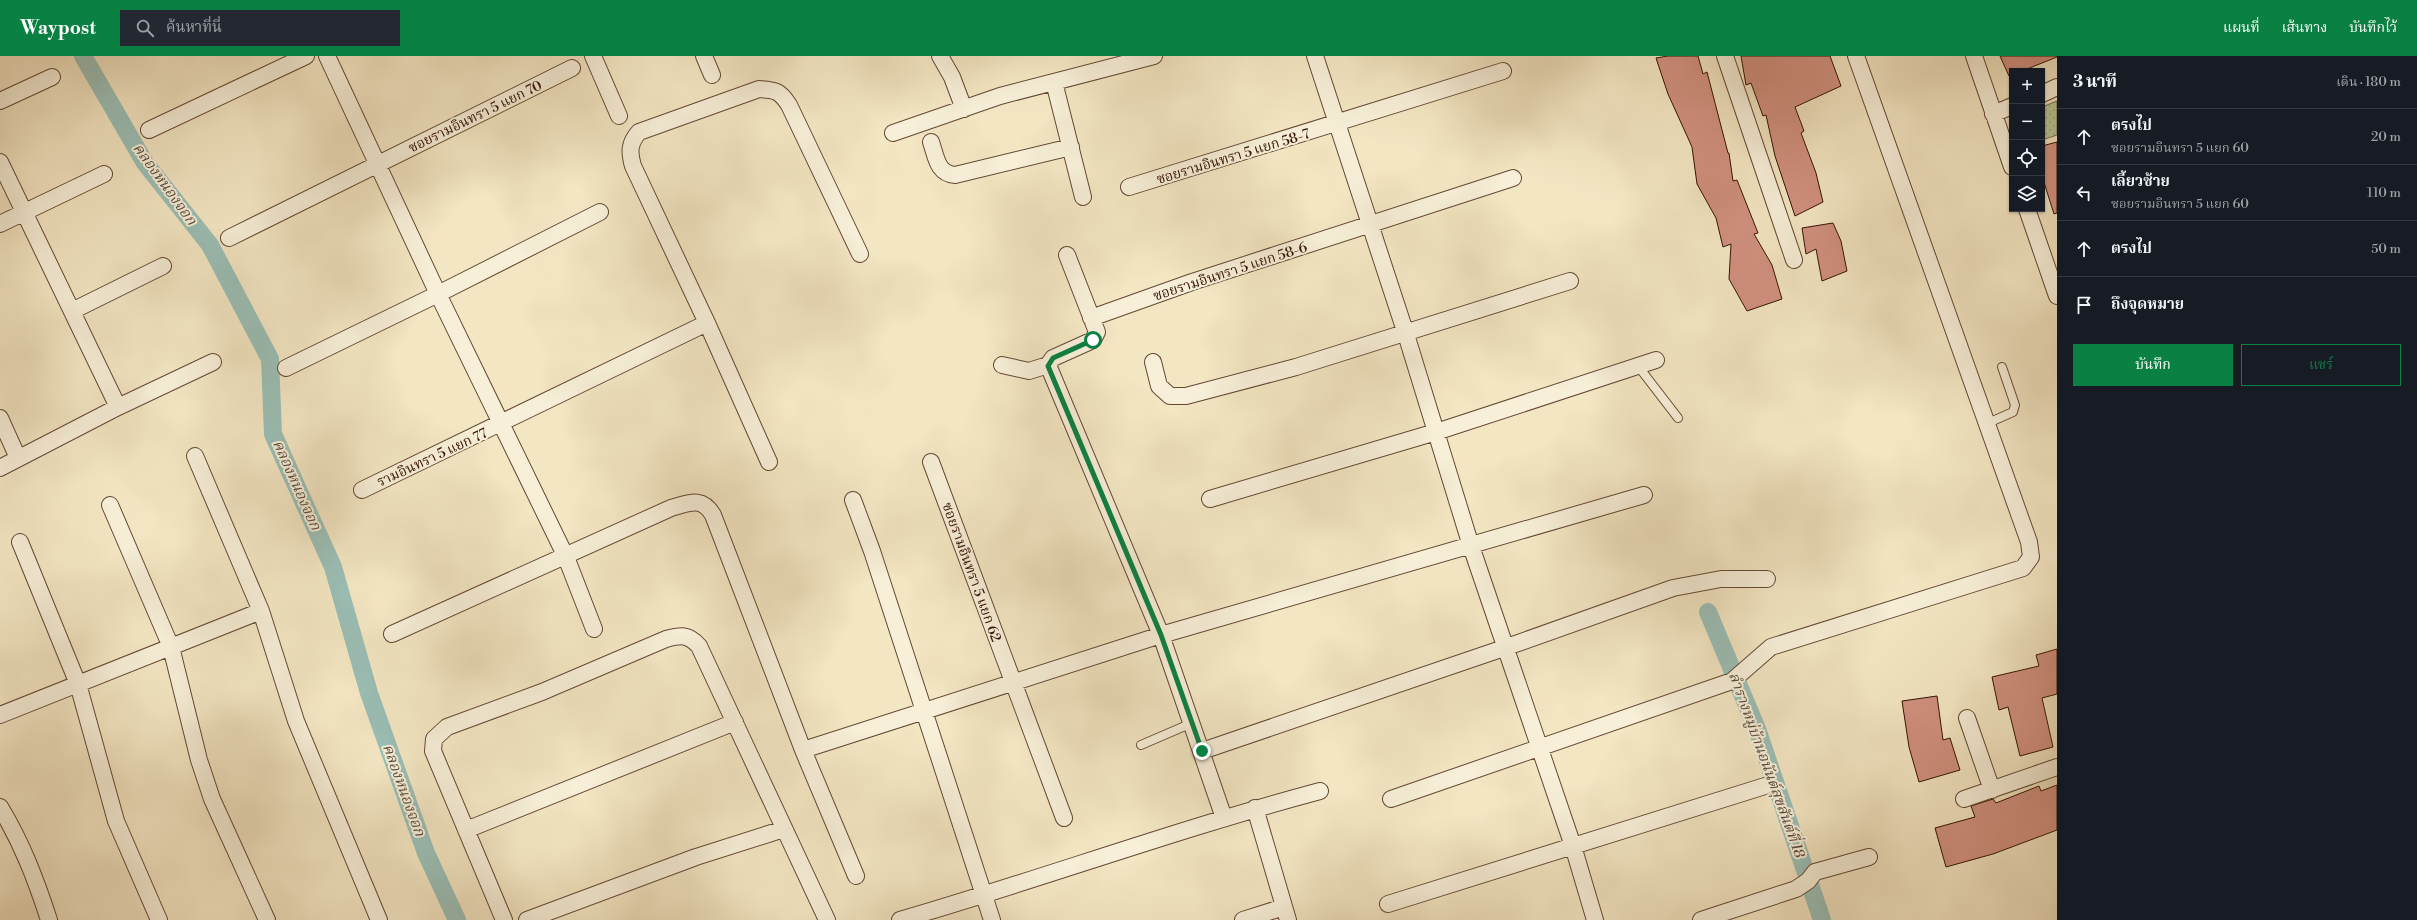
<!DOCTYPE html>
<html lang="th">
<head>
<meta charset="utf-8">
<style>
  :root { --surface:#171b24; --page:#242831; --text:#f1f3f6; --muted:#9ea1a6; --line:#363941; --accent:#0b8043 }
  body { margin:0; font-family:"Libre Bodoni","Noto Serif Thai",serif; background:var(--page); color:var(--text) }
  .controls { position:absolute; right:12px; top:12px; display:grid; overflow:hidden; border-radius:0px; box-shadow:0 1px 3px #0004 }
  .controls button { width:36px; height:36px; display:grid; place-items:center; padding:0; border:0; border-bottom:1px solid var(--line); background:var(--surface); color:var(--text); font:20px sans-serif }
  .stop { position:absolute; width:12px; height:12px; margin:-9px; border:3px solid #0b8043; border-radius:50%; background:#fff }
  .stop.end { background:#0b8043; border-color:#fff; box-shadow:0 1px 4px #0008 }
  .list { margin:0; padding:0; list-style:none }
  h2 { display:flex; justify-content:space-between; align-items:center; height:52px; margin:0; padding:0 16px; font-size:17px }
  h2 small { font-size:13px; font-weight:400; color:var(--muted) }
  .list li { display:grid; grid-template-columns:26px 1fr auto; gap:12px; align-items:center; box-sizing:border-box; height:56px; padding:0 16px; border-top:1px solid var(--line) }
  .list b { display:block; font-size:15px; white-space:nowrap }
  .list p { margin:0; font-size:13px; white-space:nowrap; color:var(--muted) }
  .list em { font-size:13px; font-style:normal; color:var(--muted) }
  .actions { display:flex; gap:8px; padding:12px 16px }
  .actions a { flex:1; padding:9px 0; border:1px solid var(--accent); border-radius:0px; text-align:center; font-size:14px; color:var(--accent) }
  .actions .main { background:var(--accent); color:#fff }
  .icon { flex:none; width:22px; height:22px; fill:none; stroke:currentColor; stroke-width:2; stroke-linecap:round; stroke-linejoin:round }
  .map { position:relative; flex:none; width:2057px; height:864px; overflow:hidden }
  header { display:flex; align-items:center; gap:24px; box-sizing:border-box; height:56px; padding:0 20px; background:var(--accent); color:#fff }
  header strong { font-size:19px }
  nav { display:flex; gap:22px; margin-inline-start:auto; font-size:14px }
  .search { width:280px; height:36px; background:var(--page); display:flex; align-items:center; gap:10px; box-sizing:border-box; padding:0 14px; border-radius:0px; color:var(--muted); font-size:15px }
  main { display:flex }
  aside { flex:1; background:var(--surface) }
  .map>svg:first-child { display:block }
</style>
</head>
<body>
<header>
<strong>Waypost</strong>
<div class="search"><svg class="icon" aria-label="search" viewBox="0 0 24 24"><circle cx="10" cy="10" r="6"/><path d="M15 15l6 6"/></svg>ค้นหาที่นี่</div>
<nav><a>แผนที่</a><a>เส้นทาง</a><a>บันทึกไว้</a></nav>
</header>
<main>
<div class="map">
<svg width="2057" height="864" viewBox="0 0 2057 864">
  <defs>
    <pattern id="garden-dots" width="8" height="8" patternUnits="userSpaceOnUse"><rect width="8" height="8" fill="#b7c696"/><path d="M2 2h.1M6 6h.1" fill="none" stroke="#9ea980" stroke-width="1.8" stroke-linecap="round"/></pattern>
  </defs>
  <rect width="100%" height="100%" fill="#f3e6c3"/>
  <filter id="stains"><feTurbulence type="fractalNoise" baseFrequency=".005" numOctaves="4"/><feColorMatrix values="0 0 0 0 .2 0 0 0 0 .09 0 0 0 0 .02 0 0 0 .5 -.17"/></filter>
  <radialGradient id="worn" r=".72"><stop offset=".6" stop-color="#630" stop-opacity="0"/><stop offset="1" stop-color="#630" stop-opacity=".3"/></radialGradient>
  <path fill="url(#garden-dots)" stroke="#766c4e" d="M 2057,45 L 2057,79 L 2042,84 L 2042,51 Z"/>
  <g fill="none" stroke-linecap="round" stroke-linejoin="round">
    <path stroke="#9bbfb6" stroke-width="18" d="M 83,0 L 145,107 L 210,189 L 270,303 L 273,378 L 333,511 L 369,637 L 426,797 L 457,864
      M 1708,556 L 1757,673 L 1822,864"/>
  </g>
  <path fill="#d19180" stroke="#351305" d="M 1668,0 L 1698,0 L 1703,18 L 1707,16 L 1728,97 L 1729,97 L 1733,125 L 1737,124 L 1758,177 L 1754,178 L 1772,209 L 1782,243 L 1747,255 L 1729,223 L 1731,188 L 1723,191 L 1716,162 L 1697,128 L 1692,91 L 1668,38 L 1656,2 Z
    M 1741,0 L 1830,0 L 1841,30 L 1795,51 L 1804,75 L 1801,77 L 1816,117 L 1823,146 L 1795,160 L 1775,100 L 1766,59 L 1763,60 L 1751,27 L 1746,29 Z
    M 2000,0 L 2057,0 L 2057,1 L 2022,15 L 2012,15 L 2012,19 L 2009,20 Z
    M 2057,86 L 2057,157 L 2054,158 L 2042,120 L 2042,90 Z
    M 1833,167 L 1841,185 L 1847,215 L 1822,225 L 1816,193 L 1806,198 L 1802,172 Z
    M 2057,593 L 2057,638 L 2042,642 L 2053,691 L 2020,700 L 2008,651 L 1999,654 L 1992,621 L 2039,610 L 2036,599 Z
    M 1937,640 L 1943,684 L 1950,682 L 1960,714 L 1919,726 L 1909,691 L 1902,645 Z
    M 2057,729 L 2057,774 L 1993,798 L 1946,811 L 1935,772 L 1975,761 L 1971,750 L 1993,743 L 1996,747 L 2039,730 L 2041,735 Z"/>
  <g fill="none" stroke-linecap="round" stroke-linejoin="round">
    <defs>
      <path id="lane" d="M 1638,310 L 1678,362
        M 1988,367 L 2013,356 L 2015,349 L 2002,311
        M 1141,689 L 1192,667"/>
      <path id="street" d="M 327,0 L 438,238 L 566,501 L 594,573
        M 593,0 L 619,60
        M 704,0 L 712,19
        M 940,0 L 952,21 L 964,53
        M 1315,0 L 1405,275 L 1471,490 L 1573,790 L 1595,864
        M 1725,0 L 1794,204
        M 1974,0 L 2012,111
        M 1054,26 L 1083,141
        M 2042,38 L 2057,31
        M 0,45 L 52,21
        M 1993,58 L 2012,50
        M 149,74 L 306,0
        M 893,77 L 1000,40 L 1154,0
        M 931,86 C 936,100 937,118 955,119 L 1071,91
        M 0,106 L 118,351
        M 1129,131 L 1503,15
        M 2027,153 L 2057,240
        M 0,168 L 104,118
        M 229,182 L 572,12
        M 1067,199 L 1097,276 L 1093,284 L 1053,302 L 1048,309 L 1161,579 L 1224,762
        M 72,255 L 163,210
        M 1091,262 L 1192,226 L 1513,122
        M 1153,306 L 1159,330 L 1170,340 L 1186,340 L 1296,311 L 1570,225
        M 1002,309 L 1029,315 L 1048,309
        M 286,312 L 438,238 L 600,156
        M 0,362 L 18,402
        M 195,400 L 261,555 L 296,665 L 379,864
        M 769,406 L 707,267 L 633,110 C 629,96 629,87 639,76 L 759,33 C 776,34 780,35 789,49 L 860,198
        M 931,406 L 1064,762
        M 0,412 L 118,351 L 213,306
        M 362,434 L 707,267
        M 1210,443 L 1436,376 L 1656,304
        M 853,444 L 872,495 L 992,864
        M 110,449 L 171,591 L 199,704 L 212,743 L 267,864
        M 20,486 L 78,628 L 116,765 L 159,864
        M 392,578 L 671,452 C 689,447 702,440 713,459 L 803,694 L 856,820
        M 0,659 L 261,555
        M 1967,662 L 1992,734
        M 803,694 L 1161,579 L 1644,439
        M 1202,695 L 1504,592 L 1673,532 L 1721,523 L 1767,523
        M 1391,743 L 1732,625 L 1771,591 L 2023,512 L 2031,501 L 2029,486 L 1856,0
        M 1964,743 L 2057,711
        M 0,751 C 22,787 36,824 49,864
        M 1255,752 L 1288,864
        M 466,774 L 735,666
        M 1388,848 L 1765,730
        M 504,864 L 433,695 L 434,683 L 447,671 L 542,636 L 666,583 C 681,579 688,578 699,590 L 827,864
        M 527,864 L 696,801 L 784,773
        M 900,864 C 1041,823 1178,773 1320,735
        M 1243,864 L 1284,851
        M 1701,864 L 1796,833 L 1808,825 L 1815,816 L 1869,801"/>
    </defs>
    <use href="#lane" stroke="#644834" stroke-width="10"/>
    <use href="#street" stroke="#644834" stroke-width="18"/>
    <use href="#lane" stroke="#f7efd8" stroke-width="8"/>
    <use href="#street" stroke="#f7efd8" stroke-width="16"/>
  </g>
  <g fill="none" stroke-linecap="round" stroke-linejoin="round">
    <path stroke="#0b8043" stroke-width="5" d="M 1093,284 L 1053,302 L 1048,310 L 1161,579 L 1202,695"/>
  </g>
  <g text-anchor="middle" stroke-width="4" stroke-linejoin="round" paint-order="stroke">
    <g font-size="14" fill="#351305" stroke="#f7efd8">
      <text transform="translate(475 60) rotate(-26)" y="5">ซอยรามอินทรา 5 แยก 70</text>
      <text transform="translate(1233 100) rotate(-17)" y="5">ซอยรามอินทรา 5 แยก 58-7</text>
      <text transform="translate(1230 215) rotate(-18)" y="5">ซอยรามอินทรา 5 แยก 58-6</text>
      <text transform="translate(432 401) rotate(-25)" y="5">รามอินทรา 5 แยก 77</text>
      <text transform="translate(972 516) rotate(70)" y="5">ซอยรามอินทรา 5 แยก 62</text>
    </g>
    <g font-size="15" font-style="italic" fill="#594f43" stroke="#f7efd8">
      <text transform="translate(165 128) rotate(54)" y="5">คลองหนองจอก</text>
      <text transform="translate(297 429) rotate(66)" y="5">คลองหนองจอก</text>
      <text transform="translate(1767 709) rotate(70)" y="5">ลำรางหมู่บ้านอนันต์สุขสันต์ที่ 18</text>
      <text transform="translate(404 734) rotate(70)" y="5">คลองหนองจอก</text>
    </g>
  </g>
  <rect width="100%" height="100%" filter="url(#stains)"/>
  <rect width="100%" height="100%" fill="url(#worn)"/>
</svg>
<div class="controls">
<button>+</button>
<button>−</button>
<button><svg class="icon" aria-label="locate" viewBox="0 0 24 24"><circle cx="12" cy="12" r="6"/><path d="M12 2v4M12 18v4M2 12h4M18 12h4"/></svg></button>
<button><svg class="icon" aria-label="layers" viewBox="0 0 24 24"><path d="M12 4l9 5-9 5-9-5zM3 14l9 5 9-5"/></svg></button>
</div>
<div class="stop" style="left:1093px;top:284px"></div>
<div class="stop end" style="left:1202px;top:695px"></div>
</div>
<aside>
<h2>3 นาที<small>เดิน · 180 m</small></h2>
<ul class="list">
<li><svg class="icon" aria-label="ahead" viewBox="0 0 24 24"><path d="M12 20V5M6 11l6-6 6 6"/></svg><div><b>ตรงไป</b><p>ซอยรามอินทรา 5 แยก 60</p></div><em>20 m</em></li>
<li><svg class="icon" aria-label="left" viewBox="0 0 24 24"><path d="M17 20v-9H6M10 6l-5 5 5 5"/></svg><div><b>เลี้ยวซ้าย</b><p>ซอยรามอินทรา 5 แยก 60</p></div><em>110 m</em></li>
<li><svg class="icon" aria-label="ahead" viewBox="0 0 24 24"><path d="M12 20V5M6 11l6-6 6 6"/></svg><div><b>ตรงไป</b></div><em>50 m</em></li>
<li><svg class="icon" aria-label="arrive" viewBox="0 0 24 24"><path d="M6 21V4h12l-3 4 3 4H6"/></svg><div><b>ถึงจุดหมาย</b></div></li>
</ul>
<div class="actions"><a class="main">บันทึก</a><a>แชร์</a></div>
</aside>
</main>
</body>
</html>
